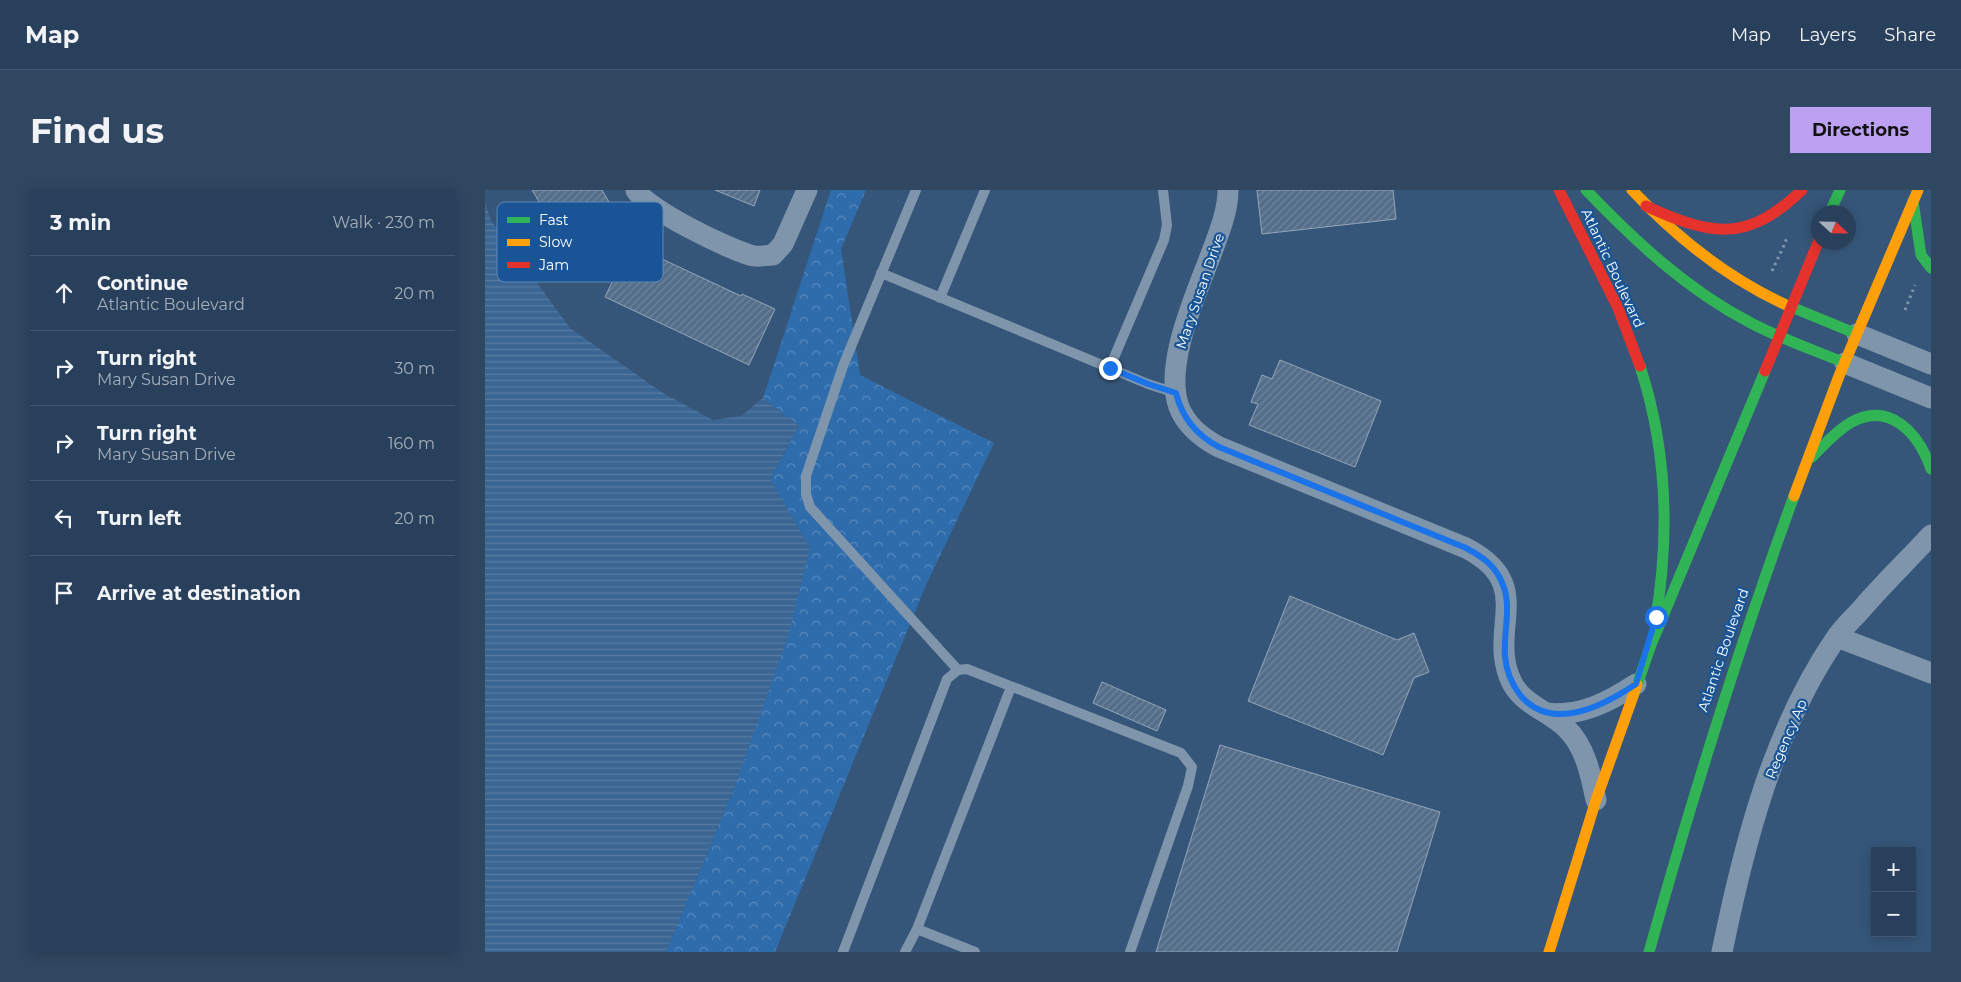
<!DOCTYPE html>
<html lang="en">
<head>
<meta charset="utf-8">
<style>
  :root { --surface:#28405b; --page:#304761; --text:#f1f3f6; --muted:#a5afbb; --line:#445971; --accent:#bca0f2 }
  body { margin:0; font-family:Montserrat,sans-serif; background:var(--page); color:var(--text) }
  .controls { position:absolute; right:15px; bottom:15px; display:grid; overflow:hidden; border-radius:0px; box-shadow:0 2px 12px #0003 }
  .controls button { width:45px; height:45px; display:grid; place-items:center; padding:0; border:0; border-bottom:1px solid var(--line); background:var(--surface); color:var(--text); font:25px sans-serif }
  .compass { position:absolute; left:1326px; top:15px; width:45px; height:45px; border-radius:50%; background:var(--surface); box-shadow:0 2px 12px #0003; rotate:112deg }
  .stop { position:absolute; width:15px; height:15px; margin:-11px; border:4px solid #1a73e8; border-radius:50%; background:#fff }
  .stop.end { background:#1a73e8; border-color:#fff; box-shadow:0 1px 5px #0008 }
  .list { margin:0; padding:0; list-style:none }
  h2 { display:flex; justify-content:space-between; align-items:center; height:65px; margin:0; padding:0 20px; font-size:21px }
  h2 small { font-size:16px; font-weight:400; color:var(--muted) }
  .list li { display:grid; grid-template-columns:32px 1fr auto; gap:15px; align-items:center; box-sizing:border-box; height:75px; padding:0 20px; border-top:1px solid var(--line) }
  .list b { display:block; font-size:19px; white-space:nowrap }
  .list p { margin:0; font-size:16px; white-space:nowrap; color:var(--muted) }
  .list em { font-size:16px; font-style:normal; color:var(--muted) }
  .icon { flex:none; width:28px; height:28px; fill:none; stroke:currentColor; stroke-width:2; stroke-linecap:round; stroke-linejoin:round }
  .map { position:relative; flex:none; width:1446px; height:762px; overflow:hidden; border-radius:0px }
  header { display:flex; align-items:center; gap:30px; box-sizing:border-box; height:70px; padding:0 25px; background:var(--surface); border-bottom:1px solid var(--line) }
  header strong { font-size:24px }
  nav { display:flex; gap:28px; margin-inline-start:auto; font-size:18px }
  .intro { display:flex; align-items:center; justify-content:space-between; box-sizing:border-box; height:120px; padding:0 30px }
  h1 { margin:0; font-size:35px }
  .button { padding:12px 22px; border-radius:0px; background:var(--accent); color:#111; font-size:18px; font-weight:700 }
  main { display:flex; gap:30px; padding:0 30px }
  aside { flex:1; background:var(--surface); border-radius:0px; box-shadow:0 2px 12px #0003 }
  .map>svg:first-child { display:block }
</style>
</head>
<body>
<header>
<strong>Map</strong>
<nav><a>Map</a><a>Layers</a><a>Share</a></nav>
</header>
<div class="intro"><h1>Find us</h1><a class="button">Directions</a></div>
<main>
<aside>
<h2>3 min<small>Walk · 230 m</small></h2>
<ul class="list">
<li><svg class="icon" aria-label="ahead" viewBox="0 0 24 24"><path d="M12 20V5M6 11l6-6 6 6"/></svg><div><b>Continue</b><p>Atlantic Boulevard</p></div><em>20 m</em></li>
<li><svg class="icon" aria-label="right" viewBox="0 0 24 24"><path d="M7 20v-9h11M14 6l5 5-5 5"/></svg><div><b>Turn right</b><p>Mary Susan Drive</p></div><em>30 m</em></li>
<li><svg class="icon" aria-label="right" viewBox="0 0 24 24"><path d="M7 20v-9h11M14 6l5 5-5 5"/></svg><div><b>Turn right</b><p>Mary Susan Drive</p></div><em>160 m</em></li>
<li><svg class="icon" aria-label="left" viewBox="0 0 24 24"><path d="M17 20v-9H6M10 6l-5 5 5 5"/></svg><div><b>Turn left</b></div><em>20 m</em></li>
<li><svg class="icon" aria-label="arrive" viewBox="0 0 24 24"><path d="M6 21V4h12l-3 4 3 4H6"/></svg><div><b>Arrive at destination</b></div></li>
</ul>
</aside>
<div class="map">
<svg width="1446" height="762" viewBox="0 0 1446 762">
  <defs>
    <pattern id="forest-crowns" width="20" height="18" patternUnits="userSpaceOnUse" patternTransform="scale(1.25)"><rect width="20" height="18" fill="#2e6cac"/><path d="M2 6a3 3 0 1 1 6 0M12 15a3 3 0 1 1 6 0" fill="none" stroke="#5889bd"/></pattern>
    <pattern id="water-rules" width="6" height="5" patternUnits="userSpaceOnUse" patternTransform="scale(1.25)"><rect width="6" height="5" fill="#3b6592"/><path d="M0 2.5h6" fill="none" stroke="#587ca2"/></pattern>
    <pattern id="building-hatch" width="6" height="6" patternUnits="userSpaceOnUse" patternTransform="scale(1.25)"><rect width="6" height="6" fill="#546e8a"/><path d="M-1 1l2-2M0 6l6-6M5 7l2-2" fill="none" stroke="#6e849c"/></pattern>
  </defs>
  <rect width="100%" height="100%" fill="#365679"/>
  <path fill="url(#forest-crowns)" d="M 346,0 L 381,0 L 356,59 L 375,185 L 509,253 L 441,395 L 290,762 L 181,762 L 250,596 L 273,527 L 325,358 L 285,289 L 314,236 L 278,208 Z"/>
  <path fill="url(#water-rules)" d="M 0,13 L 6,30 L 85,138 L 178,203 L 228,230 L 256,226 L 278,208 L 314,236 L 285,289 L 325,358 L 303,447 L 250,596 L 181,762 L 0,762 Z"/>
  <path fill="url(#building-hatch)" stroke="#94a6b9" d="M 47,0 L 117,0 L 135,31 L 84,62 Z
    M 230,0 L 275,0 L 269,16 Z
    M 772,0 L 908,0 L 911,29 L 777,44 Z
    M 145,54 L 256,106 L 257,104 L 290,119 L 264,175 L 120,107 Z
    M 795,170 L 896,211 L 870,277 L 764,235 L 773,214 L 766,212 L 777,185 L 787,189 Z
    M 805,406 L 912,450 L 929,443 L 944,482 L 929,488 L 898,565 L 763,511 Z
    M 617,492 L 681,520 L 672,541 L 608,513 Z
    M 735,555 L 955,622 L 912,762 L 671,762 Z"/>
  <g fill="none" stroke-linecap="round" stroke-linejoin="round">
    <path stroke="#7f95ab" stroke-width="3" stroke-dasharray="2.5 4" stroke-linecap="butt" d="M 1287,81 L 1301,51 L 1299,46
      M 1420,120 L 1430,95"/>
    <path stroke="#7f95ab" stroke-width="10" d="M 431,0 L 358,176 L 321,286 L 321,304 L 325,317 L 473,480
      M 396,83 L 663,194 L 691,203
      M 455,108 L 500,0
      M 625,177 L 679,50 L 682,35 L 678,0
      M 432,739 L 526,497
      M 358,762 L 462,489 L 473,480 L 482,479 L 696,563 L 707,577 L 703,596 L 645,762
      M 420,762 L 432,739 L 490,762"/>
    <path stroke="#7f95ab" stroke-width="21" d="M 151,0 C 161,19 246,61 269,66 C 275,67 282,65 288,65 L 298,54 L 322,0
      M 743,0 C 743,20 735,40 728,59 C 713,100 678,174 694,217 C 701,235 717,248 734,257 L 981,358 C 1050,394 1005,435 1024,486 C 1034,514 1061,519 1080,537 C 1100,555 1106,585 1111,610
      M 1372,144 L 1446,174
      M 1360,173 L 1446,208
      M 1352,447 L 1446,483
      M 1061,523 C 1095,527 1124,512 1151,494
      M 1237,762 C 1259,654 1288,540 1351,448 C 1358,438 1366,430 1374,422 C 1397,395 1422,371 1446,345"/>
    <path stroke="#30b455" stroke-width="11" d="M 1101,0 C 1150,51 1202,100 1266,133 C 1296,149 1329,160 1360,173
      M 1428,11 L 1436,65 L 1446,78
      M 1345,22 L 1355,0
      M 1299,114 L 1372,144
      M 1155,176 C 1182,259 1185,347 1170,433
      M 1327,267 C 1339,255 1350,242 1365,233 C 1405,210 1434,244 1446,279
      M 1152,495 L 1166,455 L 1280,181
      M 1164,762 C 1207,608 1254,456 1309,306"/>
    <path stroke="#ff9f0a" stroke-width="11" d="M 1147,0 C 1191,47 1241,87 1299,114
      M 1309,306 L 1354,186 L 1433,0
      M 1064,762 L 1111,610 L 1152,495"/>
    <path stroke="#e5322d" stroke-width="11" d="M 1074,0 L 1133,118 L 1155,176
      M 1161,16 C 1226,46 1262,53 1317,0
      M 1280,181 L 1334,50"/>
  </g>
  <g fill="none" stroke-linecap="round" stroke-linejoin="round">
    <path stroke="#1a73e8" stroke-width="6" d="M 625,178 L 663,194 L 691,203 C 697,228 711,245 734,257 L 981,358 C 998,367 1011,376 1018,395 C 1027,417 1018,443 1020,466 C 1021,481 1026,493 1035,505 C 1067,543 1118,516 1151,494 L 1171,427"/>
  </g>
  <g text-anchor="middle" stroke-width="4.5" stroke-linejoin="round" paint-order="stroke">
    <g font-size="14" fill="#fff" stroke="#195596">
      <text transform="translate(1128 78) rotate(65)" y="5">Atlantic Boulevard</text>
      <text transform="translate(715 101) rotate(-71)" y="5">Mary Susan Drive</text>
      <text transform="translate(1238 460) rotate(-71)" y="5">Atlantic Boulevard</text>
      <text transform="translate(1301 549) rotate(-67)" y="5">Regency Ap</text>
    </g>
  </g>
  <rect x="12" y="12" width="166" height="80" rx="8" fill="#195596" stroke="#5e88b6" stroke-width="1"/>
  <rect x="22" y="27" width="23" height="6" fill="#30b455"/>
  <rect x="22" y="49" width="23" height="7" fill="#ff9f0a"/>
  <rect x="22" y="72" width="23" height="6" fill="#e5322d"/>
  <g font-size="14" fill="#fff">
    <text x="54" y="35">Fast</text>
    <text x="54" y="57">Slow</text>
    <text x="54" y="80">Jam</text>
  </g>
</svg>
<div class="controls">
<button>+</button>
<button>−</button>
</div>
<svg class="compass" viewBox="-18 -18 36 36"><path d="M0-13l5 13h-10z" fill="#e53935"/><path d="M0 13l5-13h-10z" fill="#a5afbb"/></svg>
<div class="stop" style="left:1171px;top:427px"></div>
<div class="stop end" style="left:625px;top:178px"></div>
</div>
</main>
</body>
</html>
